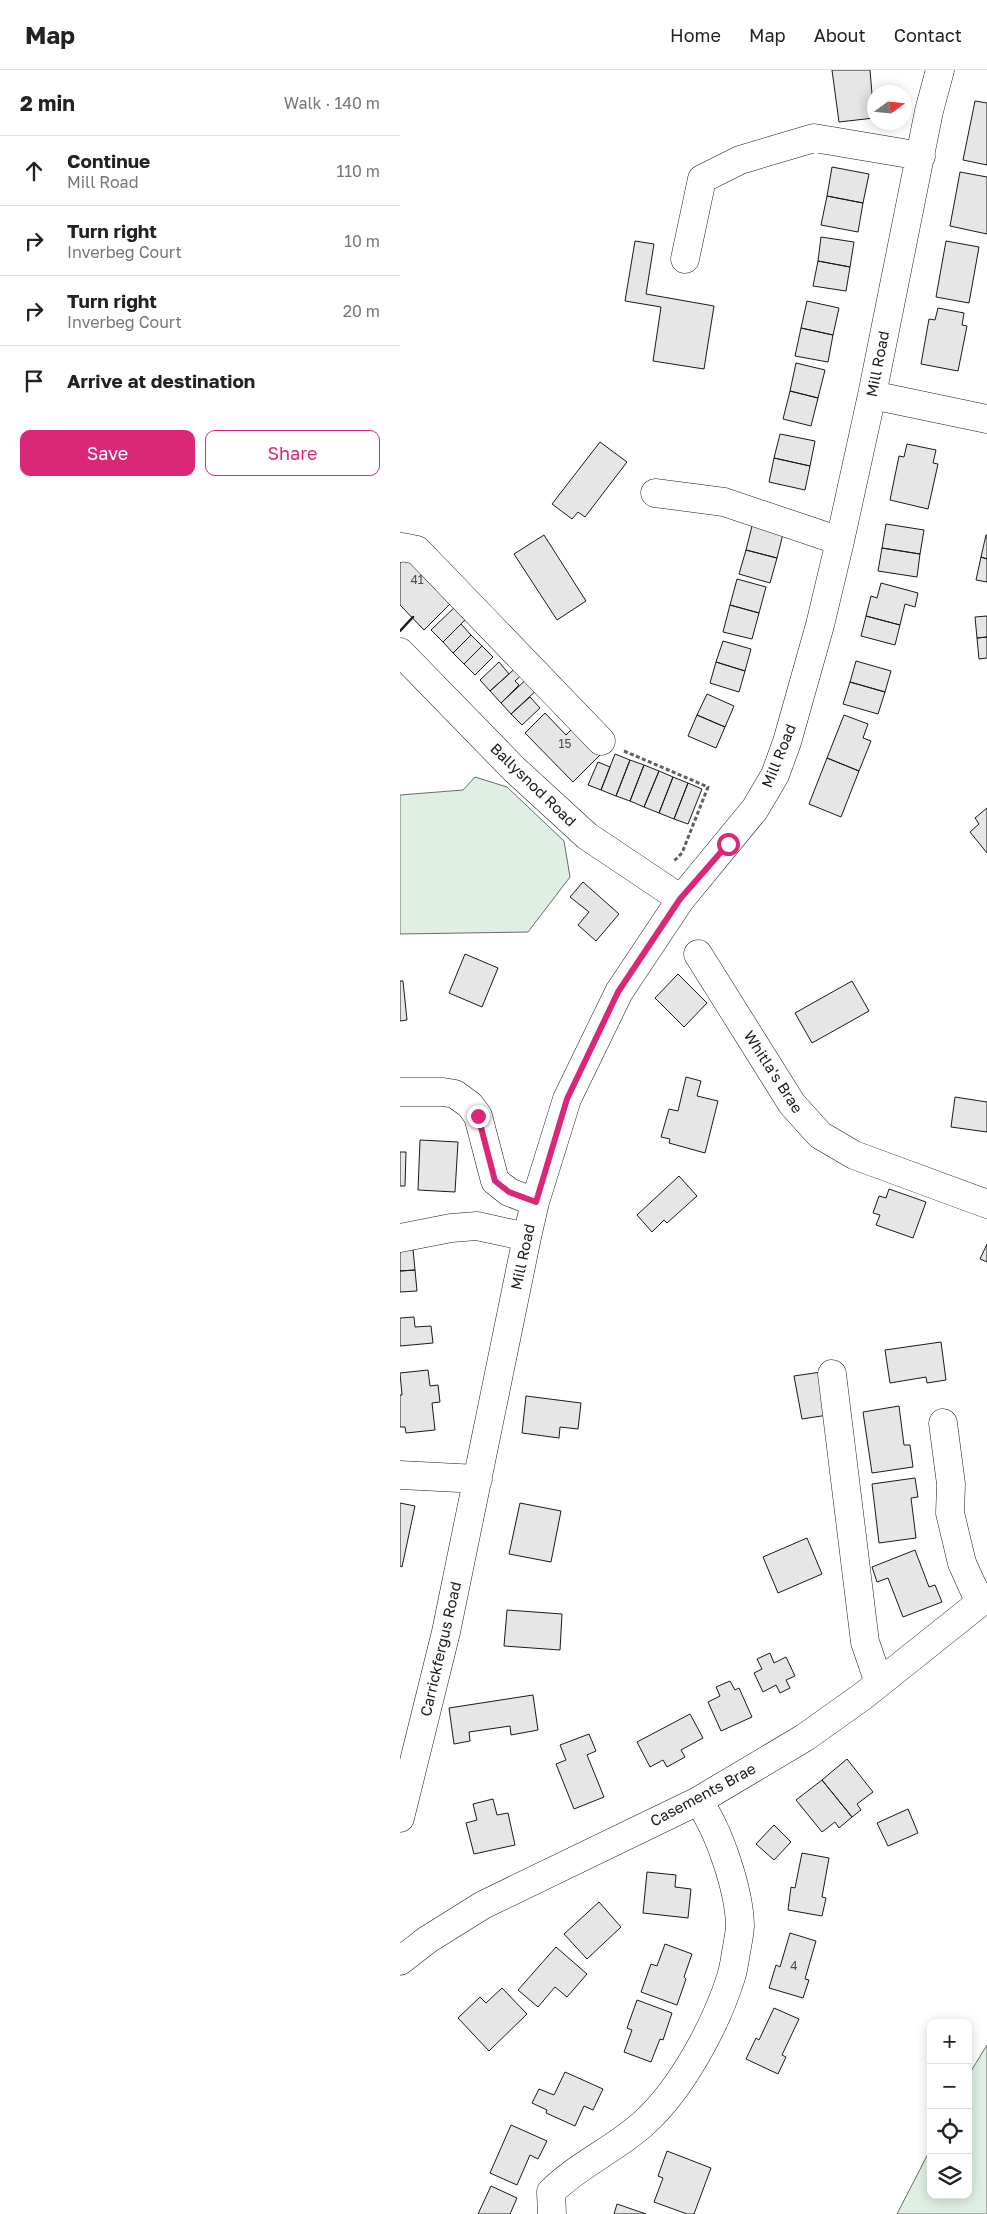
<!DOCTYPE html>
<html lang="en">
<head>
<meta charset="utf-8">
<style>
  :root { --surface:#fff; --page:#f6f6f6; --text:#222; --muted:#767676; --line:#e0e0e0; --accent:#db2777 }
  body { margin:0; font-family:"Golos Text",sans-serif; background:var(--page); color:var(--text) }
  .controls { position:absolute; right:15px; bottom:15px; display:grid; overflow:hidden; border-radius:10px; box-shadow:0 2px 12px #0003 }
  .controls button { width:45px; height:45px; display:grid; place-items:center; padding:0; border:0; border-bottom:1px solid var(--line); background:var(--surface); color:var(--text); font:25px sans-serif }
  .compass { position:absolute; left:467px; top:15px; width:45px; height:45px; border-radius:50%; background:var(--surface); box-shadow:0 2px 12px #0003; rotate:75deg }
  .stop { position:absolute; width:15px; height:15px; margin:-11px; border:4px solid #db2777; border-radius:50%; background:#fff }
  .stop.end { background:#db2777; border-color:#fff; box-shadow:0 1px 5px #0008 }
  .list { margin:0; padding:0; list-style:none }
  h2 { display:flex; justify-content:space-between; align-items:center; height:65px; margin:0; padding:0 20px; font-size:21px }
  h2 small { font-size:16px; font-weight:400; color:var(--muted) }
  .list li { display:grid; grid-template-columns:32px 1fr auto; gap:15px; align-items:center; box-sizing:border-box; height:70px; padding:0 20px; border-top:1px solid var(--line) }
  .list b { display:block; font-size:19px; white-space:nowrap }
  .list p { margin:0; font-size:16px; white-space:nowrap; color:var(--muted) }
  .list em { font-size:16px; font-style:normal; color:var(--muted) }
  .actions { display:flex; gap:10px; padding:15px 20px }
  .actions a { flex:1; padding:11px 0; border:1px solid var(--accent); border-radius:10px; text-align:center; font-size:18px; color:var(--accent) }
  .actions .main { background:var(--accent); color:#fff }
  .icon { flex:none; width:28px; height:28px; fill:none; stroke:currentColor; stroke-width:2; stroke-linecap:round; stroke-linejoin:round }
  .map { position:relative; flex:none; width:587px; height:2144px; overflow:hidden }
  header { display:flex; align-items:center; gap:30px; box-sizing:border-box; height:70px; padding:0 25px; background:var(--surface); border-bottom:1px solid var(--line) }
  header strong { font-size:24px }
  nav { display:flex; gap:28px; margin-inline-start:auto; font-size:18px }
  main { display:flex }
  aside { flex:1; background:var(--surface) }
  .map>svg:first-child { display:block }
</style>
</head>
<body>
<header>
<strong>Map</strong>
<nav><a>Home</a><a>Map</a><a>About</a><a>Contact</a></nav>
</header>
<main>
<aside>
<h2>2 min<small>Walk · 140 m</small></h2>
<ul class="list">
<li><svg class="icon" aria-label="ahead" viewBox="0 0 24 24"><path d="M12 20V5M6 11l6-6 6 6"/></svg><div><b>Continue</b><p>Mill Road</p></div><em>110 m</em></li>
<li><svg class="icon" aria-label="right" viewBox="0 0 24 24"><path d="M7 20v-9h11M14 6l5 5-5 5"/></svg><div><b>Turn right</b><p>Inverbeg Court</p></div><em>10 m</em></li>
<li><svg class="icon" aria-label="right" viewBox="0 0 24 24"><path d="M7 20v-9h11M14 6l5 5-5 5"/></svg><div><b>Turn right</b><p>Inverbeg Court</p></div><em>20 m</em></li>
<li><svg class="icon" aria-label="arrive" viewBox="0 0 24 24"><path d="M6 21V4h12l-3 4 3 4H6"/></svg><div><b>Arrive at destination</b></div></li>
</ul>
<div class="actions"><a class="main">Save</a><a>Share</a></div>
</aside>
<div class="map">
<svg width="587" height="2144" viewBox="0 0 587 2144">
  <rect width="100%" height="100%" fill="#fff"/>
  <path fill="#e0efe3" stroke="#6a6a6a" d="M 75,707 L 107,717 L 164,771 L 170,807 L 128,862 L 0,864 L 0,725 L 63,720 Z
    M 587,1975 L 587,2144 L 497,2144 L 531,2078 L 531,2125 L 568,2125 L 568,2006 Z"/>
  <path fill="#e6e6e6" stroke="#1a1a1a" d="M 432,0 L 470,0 L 474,48 L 439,52 Z
    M 575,31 L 587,33 L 587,95 L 563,90 Z
    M 432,97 L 469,104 L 463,133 L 427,126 Z
    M 560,102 L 587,107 L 587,164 L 550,156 Z
    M 427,126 L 463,133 L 458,162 L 421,155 Z
    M 421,167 L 454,172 L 450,197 L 418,191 Z
    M 235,171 L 254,174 L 246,224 L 314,236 L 304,299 L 253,291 L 261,237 L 225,231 Z
    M 546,171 L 579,177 L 569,233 L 536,227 Z
    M 418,191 L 450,197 L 446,221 L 413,216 Z
    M 407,231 L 439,238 L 433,265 L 401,258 Z
    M 538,238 L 564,243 L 562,255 L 567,256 L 558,301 L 521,294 L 529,249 L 535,250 Z
    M 401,258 L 433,265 L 428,292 L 395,286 Z
    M 396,293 L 425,300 L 418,328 L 390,321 Z
    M 390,321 L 418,328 L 411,356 L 383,349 Z
    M 380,364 L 415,371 L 410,396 L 374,388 Z
    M 200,372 L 227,392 L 185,447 L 178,442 L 172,449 L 152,434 Z
    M 507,374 L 536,380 L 533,393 L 538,394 L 528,439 L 490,430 L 499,386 L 504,387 Z
    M 374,388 L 410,396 L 405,420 L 369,412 Z
    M 486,454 L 524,460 L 520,484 L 482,478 Z
    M 352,456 L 383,464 L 377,488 L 346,480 Z
    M 144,465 L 186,531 L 157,550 L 114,484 Z
    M 586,465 L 587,465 L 587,489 L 581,487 Z
    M 482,478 L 520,484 L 517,507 L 478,501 Z
    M 346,480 L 377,488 L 370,513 L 339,504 Z
    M 7,482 L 54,530 L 24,560 L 0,535 L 0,489 Z
    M 581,487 L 587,489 L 587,512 L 576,510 Z
    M 337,509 L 366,517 L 359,543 L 330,535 Z
    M 481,513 L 518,523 L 515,537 L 505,534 L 500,555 L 466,546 L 471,526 L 477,528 Z
    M 59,533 L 70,545 L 43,572 L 31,560 Z
    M 330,535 L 359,543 L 352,569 L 323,562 Z
    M 466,546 L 500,555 L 495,575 L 461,566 Z
    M 587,546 L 587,567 L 577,568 L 575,547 Z
    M 61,554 L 71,565 L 53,583 L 43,572 Z
    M 71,565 L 82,576 L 64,594 L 53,583 Z
    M 587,567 L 587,588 L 579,589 L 577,568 Z
    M 323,571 L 351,579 L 345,601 L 316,592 Z
    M 82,576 L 93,587 L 75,605 L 64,594 Z
    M 456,591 L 491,601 L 485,622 L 450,612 Z
    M 99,592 L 109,604 L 90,621 L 80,610 Z
    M 316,592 L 345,601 L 339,622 L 310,613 Z
    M 120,594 L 126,601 L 115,611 L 119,615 L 101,633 L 90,621 Z
    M 131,605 L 141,616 L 111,644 L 101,633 Z
    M 450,612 L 485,622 L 478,644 L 443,634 Z
    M 307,624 L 334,636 L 325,657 L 297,645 Z
    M 130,627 L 140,638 L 122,655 L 111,644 Z
    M 145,643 L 166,665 L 176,655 L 203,682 L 173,712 L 125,663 Z
    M 297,645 L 325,657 L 316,678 L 288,666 Z
    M 444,645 L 468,654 L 463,668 L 471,671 L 459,701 L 427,688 Z
    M 215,684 L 230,690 L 216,726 L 201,720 Z
    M 427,688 L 459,701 L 441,747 L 409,734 Z
    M 230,690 L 244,695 L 230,731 L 216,726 Z
    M 198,692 L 210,697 L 201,720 L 188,715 Z
    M 244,695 L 259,701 L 244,737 L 230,731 Z
    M 259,701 L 273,707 L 259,743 L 244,737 Z
    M 273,707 L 288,713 L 274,749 L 259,743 Z
    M 288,713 L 302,719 L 288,754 L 274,749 Z
    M 587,738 L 587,783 L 570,762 L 579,754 L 575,748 Z
    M 183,812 L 219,844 L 196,871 L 178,855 L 189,842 L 170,827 Z
    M 65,884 L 98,898 L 82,937 L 49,923 Z
    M 278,904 L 307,933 L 284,957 L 255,928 Z
    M 0,911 L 3,911 L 7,950 L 0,951 Z
    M 452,911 L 469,941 L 412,973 L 395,943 Z
    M 286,1007 L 301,1011 L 297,1026 L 318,1031 L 305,1083 L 269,1073 L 270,1069 L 261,1067 L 269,1039 L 278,1041 Z
    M 555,1027 L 587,1032 L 587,1062 L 551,1057 Z
    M 20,1070 L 58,1072 L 55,1122 L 18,1120 Z
    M 0,1082 L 6,1082 L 5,1116 L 0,1116 Z
    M 279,1106 L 297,1126 L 267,1153 L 264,1150 L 252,1162 L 237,1145 Z
    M 489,1119 L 526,1132 L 513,1168 L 476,1155 L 480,1145 L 473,1143 L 479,1126 L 486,1128 Z
    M 587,1174 L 587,1192 L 580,1189 Z
    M 13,1179 L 15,1200 L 0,1201 L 0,1180 Z
    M 15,1200 L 17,1221 L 0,1222 L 0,1201 Z
    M 14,1247 L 15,1257 L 31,1256 L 33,1273 L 0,1276 L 0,1248 Z
    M 541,1272 L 546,1310 L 527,1313 L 526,1307 L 490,1313 L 485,1280 Z
    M 28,1300 L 30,1316 L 38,1315 L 40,1332 L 32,1333 L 35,1360 L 6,1363 L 5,1357 L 0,1357 L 0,1325 L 2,1325 L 0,1303 Z
    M 421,1302 L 428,1345 L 402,1349 L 394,1306 Z
    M 126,1326 L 181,1333 L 178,1359 L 160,1357 L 159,1368 L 122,1363 Z
    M 499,1336 L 504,1375 L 510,1375 L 513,1397 L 472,1403 L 463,1342 Z
    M 515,1408 L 518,1427 L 511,1428 L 516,1468 L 479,1473 L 472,1414 Z
    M 0,1433 L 15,1436 L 2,1497 L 0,1496 Z
    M 120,1433 L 161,1441 L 151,1492 L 109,1484 Z
    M 407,1468 L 422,1504 L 378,1523 L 363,1487 Z
    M 515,1480 L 529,1517 L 535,1515 L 542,1532 L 503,1547 L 488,1508 L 477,1512 L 472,1497 Z
    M 107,1540 L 162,1544 L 160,1580 L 104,1576 Z
    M 370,1583 L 374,1593 L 386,1587 L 395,1606 L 386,1610 L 390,1618 L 380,1623 L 376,1615 L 363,1622 L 354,1603 L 362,1599 L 357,1589 Z
    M 330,1611 L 335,1620 L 339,1618 L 352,1647 L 321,1661 L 308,1632 L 320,1626 L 316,1617 Z
    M 133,1625 L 138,1660 L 111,1665 L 110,1656 L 69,1662 L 70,1671 L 54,1674 L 49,1638 Z
    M 290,1644 L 303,1668 L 281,1680 L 285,1687 L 267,1697 L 263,1690 L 250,1697 L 237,1672 Z
    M 189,1664 L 196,1681 L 187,1685 L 204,1727 L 174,1739 L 156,1694 L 166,1690 L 160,1675 Z
    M 447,1689 L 473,1722 L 457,1734 L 461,1740 L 452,1747 L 422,1710 Z
    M 422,1710 L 452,1747 L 439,1758 L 435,1752 L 422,1762 L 396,1730 Z
    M 93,1729 L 97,1745 L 108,1743 L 115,1775 L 74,1784 L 66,1753 L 77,1750 L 73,1734 Z
    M 508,1739 L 518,1763 L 488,1776 L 477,1753 Z
    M 374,1755 L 391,1772 L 374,1790 L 356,1774 Z
    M 402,1783 L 429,1788 L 422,1827 L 426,1828 L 422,1846 L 388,1840 L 391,1817 L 395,1818 Z
    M 247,1802 L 276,1805 L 275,1817 L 291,1819 L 288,1848 L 243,1843 Z
    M 199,1832 L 221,1857 L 187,1889 L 164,1864 Z
    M 390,1863 L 416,1871 L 405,1909 L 409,1910 L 403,1928 L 369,1918 L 376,1895 L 380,1897 Z
    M 265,1874 L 292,1884 L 284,1907 L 286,1909 L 277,1935 L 241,1922 L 251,1894 L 257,1896 Z
    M 156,1877 L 187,1904 L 167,1927 L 155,1917 L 138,1937 L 118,1920 Z
    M 102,1918 L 127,1944 L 89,1981 L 58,1948 L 80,1927 L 86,1933 Z
    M 237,1930 L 272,1943 L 263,1970 L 260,1969 L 251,1992 L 224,1982 L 232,1960 L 227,1958 Z
    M 374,1938 L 399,1949 L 382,1985 L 386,1987 L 378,2004 L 346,1989 L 356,1968 L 359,1970 Z
    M 165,2002 L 203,2019 L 193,2040 L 184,2036 L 175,2056 L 146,2043 L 147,2040 L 132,2033 L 139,2019 L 154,2025 Z
    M 111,2055 L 147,2071 L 138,2089 L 130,2085 L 117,2115 L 90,2103 Z
    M 267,2081 L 311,2098 L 294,2144 L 287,2144 L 254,2132 L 263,2108 L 258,2106 Z
    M 91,2116 L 117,2128 L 110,2144 L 78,2144 Z
    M 217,2134 L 246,2144 L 214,2144 Z"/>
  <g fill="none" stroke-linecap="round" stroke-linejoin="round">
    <defs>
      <path id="minor" d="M 285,189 L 302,109 L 340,90 L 414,68 L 521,86
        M 472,325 L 587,349
        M 255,423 L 324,432 L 440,471
        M 0,478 L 2,477 L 17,480 L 201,671
        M 0,582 L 114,699 L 187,766 L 281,829
        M 298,884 L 392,1034 L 420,1065 L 454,1085 L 587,1134
        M 0,1022 L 43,1022 L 55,1024 L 70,1035 L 78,1046 L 95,1111 L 109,1122 L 135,1132
        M 0,1168 L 51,1158 L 77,1156 L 127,1167
        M 432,1304 L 465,1572 L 479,1613
        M 543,1353 L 551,1414 L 550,1443 L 562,1493 L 580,1533
        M 0,1405 L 78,1409
        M 0,1748 L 46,1562 L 127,1167 L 135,1132 L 167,1029 L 219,922 L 281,829 L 355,739 L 375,705 L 387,672 L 420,555 L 440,471 L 472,325 L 529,41 L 540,0
        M 0,1891 L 27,1870 L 83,1835 L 298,1731 L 404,1668 L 463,1626 L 587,1527
        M 152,2144 L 151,2122 C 179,2094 216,2079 245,2052 C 282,2018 316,1955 331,1907 C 334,1898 335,1887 337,1877 C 338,1870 340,1862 340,1855 C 339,1820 319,1759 298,1731"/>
    </defs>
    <use href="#minor" stroke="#1a1a1a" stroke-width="29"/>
    <path stroke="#5f5f5f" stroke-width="3" stroke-dasharray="4 2.5" stroke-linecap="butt" d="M 224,681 L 308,717 L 282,783 L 273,792"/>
    <use href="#minor" stroke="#fff" stroke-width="28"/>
    <path stroke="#1a1a1a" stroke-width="2.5" d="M 0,561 L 13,547"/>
  </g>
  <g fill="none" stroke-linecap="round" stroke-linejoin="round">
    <path stroke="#db2777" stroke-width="6" d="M 78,1046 L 95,1111 L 109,1122 L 136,1132 L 167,1029 L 218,922 L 280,829 L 328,774"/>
  </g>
  <g text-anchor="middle" stroke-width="4" stroke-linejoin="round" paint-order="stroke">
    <g font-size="12" fill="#4d4d4d">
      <text x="17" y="514">41</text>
      <text x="165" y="678">15</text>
      <text x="394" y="1900">4</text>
    </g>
    <g font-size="15" fill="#1a1a1a" stroke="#fff">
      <text transform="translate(478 294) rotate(-79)" y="5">Mill Road</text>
      <text transform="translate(379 686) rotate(-68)" y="5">Mill Road</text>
      <text transform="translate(133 715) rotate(44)" y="5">Ballysnod Road</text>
      <text transform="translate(373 1002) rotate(57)" y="5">Whitla's Brae</text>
      <text transform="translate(123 1187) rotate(-78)" y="5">Mill Road</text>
      <text transform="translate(41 1579) rotate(-77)" y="5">Carrickfergus Road</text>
      <text transform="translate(303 1725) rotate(-28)" y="5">Casements Brae</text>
    </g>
  </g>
</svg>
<div class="controls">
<button>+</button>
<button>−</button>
<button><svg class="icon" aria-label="locate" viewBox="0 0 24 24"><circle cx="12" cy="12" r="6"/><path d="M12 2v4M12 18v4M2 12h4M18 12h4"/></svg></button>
<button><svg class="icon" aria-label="layers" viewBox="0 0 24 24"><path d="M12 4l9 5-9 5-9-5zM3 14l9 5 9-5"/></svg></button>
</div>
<svg class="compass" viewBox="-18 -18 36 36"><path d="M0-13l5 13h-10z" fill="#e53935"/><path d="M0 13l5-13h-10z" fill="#767676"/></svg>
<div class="stop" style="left:328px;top:774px"></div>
<div class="stop end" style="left:78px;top:1046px"></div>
</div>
</main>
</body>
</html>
